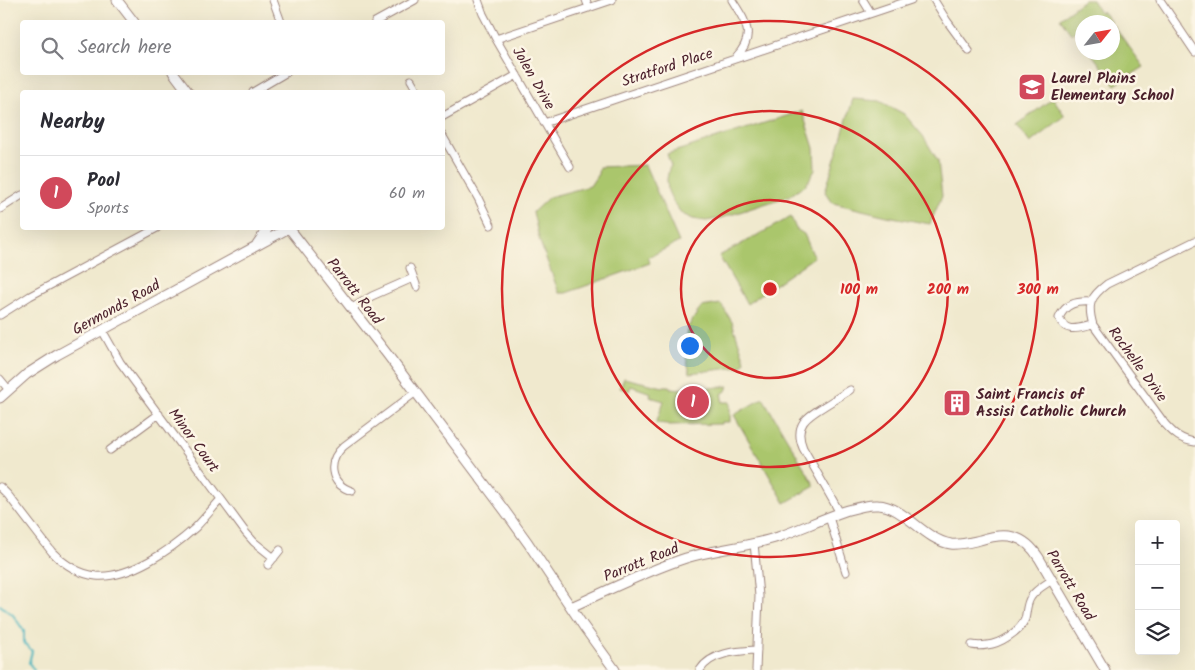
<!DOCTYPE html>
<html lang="en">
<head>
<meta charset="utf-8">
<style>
  :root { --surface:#fff; --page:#f2f2f3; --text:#2b2b33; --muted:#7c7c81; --line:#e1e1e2; --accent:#d1495b }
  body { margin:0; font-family:Kalam,sans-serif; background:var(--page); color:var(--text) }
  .controls { position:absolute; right:15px; bottom:15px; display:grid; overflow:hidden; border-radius:5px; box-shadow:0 5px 20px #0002 }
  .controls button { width:45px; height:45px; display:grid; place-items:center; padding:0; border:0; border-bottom:1px solid var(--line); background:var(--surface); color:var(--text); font:25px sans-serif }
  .compass { position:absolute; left:1075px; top:15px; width:45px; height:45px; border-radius:50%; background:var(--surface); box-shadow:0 5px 20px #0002; rotate:59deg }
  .you { position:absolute; left:689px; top:345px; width:18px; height:18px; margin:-12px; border:4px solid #fff; border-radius:50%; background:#1a73e8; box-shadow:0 0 0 8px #1a73e833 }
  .badge { display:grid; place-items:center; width:32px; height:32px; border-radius:50%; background:var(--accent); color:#fff; font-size:16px; font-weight:700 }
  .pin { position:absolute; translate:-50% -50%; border:2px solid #fff; box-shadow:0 1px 5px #0006 }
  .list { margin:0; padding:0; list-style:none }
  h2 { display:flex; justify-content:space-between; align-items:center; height:65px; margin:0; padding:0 20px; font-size:21px }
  h2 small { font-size:16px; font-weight:400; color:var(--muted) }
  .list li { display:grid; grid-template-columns:32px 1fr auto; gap:15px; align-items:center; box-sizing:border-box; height:75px; padding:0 20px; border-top:1px solid var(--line) }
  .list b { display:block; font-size:19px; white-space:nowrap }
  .list p { margin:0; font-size:16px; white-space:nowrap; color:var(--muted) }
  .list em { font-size:16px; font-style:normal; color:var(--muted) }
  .icon { flex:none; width:28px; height:28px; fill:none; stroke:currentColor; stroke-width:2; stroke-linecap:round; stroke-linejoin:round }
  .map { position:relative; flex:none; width:1195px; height:670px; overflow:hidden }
  .search { position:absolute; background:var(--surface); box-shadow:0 5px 20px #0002; left:20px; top:20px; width:425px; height:55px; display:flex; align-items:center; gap:12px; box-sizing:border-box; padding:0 18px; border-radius:5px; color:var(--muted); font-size:19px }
  .panel { position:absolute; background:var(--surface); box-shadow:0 5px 20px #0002; left:20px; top:90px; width:425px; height:140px; border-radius:5px }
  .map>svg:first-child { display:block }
</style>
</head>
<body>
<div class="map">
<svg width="1195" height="670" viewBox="0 0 1195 670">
  <rect width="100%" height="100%" fill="#fcf5e5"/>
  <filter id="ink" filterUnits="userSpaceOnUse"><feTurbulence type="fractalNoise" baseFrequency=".02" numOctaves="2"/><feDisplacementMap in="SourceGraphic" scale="10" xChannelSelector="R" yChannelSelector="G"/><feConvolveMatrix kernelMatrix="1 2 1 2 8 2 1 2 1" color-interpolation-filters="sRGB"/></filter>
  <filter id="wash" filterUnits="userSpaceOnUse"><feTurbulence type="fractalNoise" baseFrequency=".0096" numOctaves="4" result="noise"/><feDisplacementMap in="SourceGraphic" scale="20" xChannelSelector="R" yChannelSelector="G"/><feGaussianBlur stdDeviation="1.12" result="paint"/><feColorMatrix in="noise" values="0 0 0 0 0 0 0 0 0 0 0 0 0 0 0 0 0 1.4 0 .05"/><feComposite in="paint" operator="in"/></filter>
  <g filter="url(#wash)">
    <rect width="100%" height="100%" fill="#f0e9ce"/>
    <path fill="#aac66c" stroke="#7a724c" d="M 1084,0 L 1092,0 L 1100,13 L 1102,11 L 1111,22 L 1082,22 L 1082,41 L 1075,31 L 1071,34 L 1060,18 Z
      M 1113,25 L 1144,67 L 1115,85 L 1091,53 L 1112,52 Z
      M 1053,98 L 1065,116 L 1030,143 L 1017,125 Z
      M 853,99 L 880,101 L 904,114 L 923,136 L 938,161 L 942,196 L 930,224 L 887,216 L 833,203 L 825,192 Z
      M 802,111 L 814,148 L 815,170 L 806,185 L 789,196 L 718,219 L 706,221 L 693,219 L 682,214 L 673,202 L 668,191 L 667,179 L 669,169 L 671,166 L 667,154 Z
      M 645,165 L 679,242 L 647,258 L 650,263 L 566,293 L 559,293 L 540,242 L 533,212 L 549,197 L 590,186 L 598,174 L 599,167 Z
      M 791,217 L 796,229 L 804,234 L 814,257 L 747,304 L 719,256 Z
      M 721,304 L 732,322 L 745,361 L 741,367 L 690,373 L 683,346 L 688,327 L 701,307 Z
      M 624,378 L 663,387 L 664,386 L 670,386 L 670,388 C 690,390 709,388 728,386 L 726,391 L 722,394 L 722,402 L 730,402 L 730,422 L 722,422 L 722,424 L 668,425 L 667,424 L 656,423 L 664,401 L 650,397 L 651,393 L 631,386 L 629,391 L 620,388 Z
      M 763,398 L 815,486 L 785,503 L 734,415 Z"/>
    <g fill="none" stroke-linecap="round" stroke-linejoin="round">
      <path stroke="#47b6c0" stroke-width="2" d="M 0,605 L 13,615 L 24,631 L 24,643 L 32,651 L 29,663 L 34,670"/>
    </g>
  </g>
  <g filter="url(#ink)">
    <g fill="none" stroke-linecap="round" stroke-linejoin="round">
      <defs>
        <path id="minor" d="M 273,0 L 281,22
          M 478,0 L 483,14 L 496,39 L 570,167
          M 586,0 L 589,8
          M 732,0 C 745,21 757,35 736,57
          M 863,0 L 871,13
          M 934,0 L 947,21 L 969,51
          M 1160,0 L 1195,52
          M 375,22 L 415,0
          M 496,39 L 612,0
          M 411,80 L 418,92
          M 253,92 L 287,72
          M 442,117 L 517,75
          M 544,123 L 911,0
          M 442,135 L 478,198 L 491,225
          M 0,209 L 22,195
          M 1195,241 L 1107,284 C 1090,297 1087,304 1093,325 L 1165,424 C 1174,434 1181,440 1195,442
          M 410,268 L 417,287
          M 1091,302 C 1076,301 1065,304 1059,318 C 1066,334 1078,328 1093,325
          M 352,308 L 372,296 L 413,278
          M 0,315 L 30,296 L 157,228
          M 102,330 L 120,362 L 246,533 L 254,542 L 274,558
          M 0,379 L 9,390
          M 110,450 L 159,414
          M 0,487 L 8,495 L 52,552 C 64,564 79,574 96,576 C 129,579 172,549 195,528 C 204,519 212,509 221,499
          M 352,491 C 329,484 327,461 344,446 L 416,392
          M 840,513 L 803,448 C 793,424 808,416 826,405 C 834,400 842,395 850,390
          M 829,517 L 846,572
          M 754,543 L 759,596 L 756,670
          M 268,565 L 280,550
          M 972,645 C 977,646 982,646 987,645 C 1000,644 1020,631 1025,619 C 1027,612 1026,604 1031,597 C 1036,589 1045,585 1052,580
          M 700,670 C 711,652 738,651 757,650"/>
        <path id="tertiary" d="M 117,0 L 134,22
          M 173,72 L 188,92
          M 289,228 L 387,354 L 505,511 L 528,543 L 584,627 L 615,670
          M 257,244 L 268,228
          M 0,398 L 27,374 L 57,355 L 289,228
          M 571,607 C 609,590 646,571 686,558 C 716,549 748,547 778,537 C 800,529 822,519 845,511 C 855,508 867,504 878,505 C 904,506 924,540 951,544 C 961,545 971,542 980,540 C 1006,532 1024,534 1039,558 L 1105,670"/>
      </defs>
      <use href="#minor" stroke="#9d847c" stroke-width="9"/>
      <use href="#tertiary" stroke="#9d847c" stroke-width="11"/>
      <use href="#minor" stroke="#fff" stroke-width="7"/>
      <use href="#tertiary" stroke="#fff" stroke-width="9"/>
    </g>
  </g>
  <g fill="none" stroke="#d62828" stroke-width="2.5">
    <circle cx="770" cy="289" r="89"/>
    <circle cx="770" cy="289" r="178"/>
    <circle cx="770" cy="289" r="268"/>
  </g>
  <defs>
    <symbol id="school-square" viewBox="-11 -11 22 22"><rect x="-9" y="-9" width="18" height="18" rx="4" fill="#d1495b" stroke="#fcf5e5"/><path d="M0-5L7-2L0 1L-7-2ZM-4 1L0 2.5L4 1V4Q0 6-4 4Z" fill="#fff"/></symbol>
    <symbol id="building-square" viewBox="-11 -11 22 22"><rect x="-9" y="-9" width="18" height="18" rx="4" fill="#d1495b" stroke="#fcf5e5"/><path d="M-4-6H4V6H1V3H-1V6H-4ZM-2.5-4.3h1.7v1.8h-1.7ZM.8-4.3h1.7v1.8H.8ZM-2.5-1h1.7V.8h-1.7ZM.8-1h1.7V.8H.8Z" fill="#fff"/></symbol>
  </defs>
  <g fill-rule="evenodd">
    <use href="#school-square" x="1016" y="71" width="32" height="32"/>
    <use href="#building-square" x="941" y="387" width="32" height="32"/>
  </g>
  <g text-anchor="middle" stroke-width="5" stroke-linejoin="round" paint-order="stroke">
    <g font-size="15" fill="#4a1f2b" stroke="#fcf5e5">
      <text transform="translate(667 67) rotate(-18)" y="5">Stratford Place</text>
      <text transform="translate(534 78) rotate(60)" y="5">Jolen Drive</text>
      <text transform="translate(355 291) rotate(52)" y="5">Parrott Road</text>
      <text transform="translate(116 307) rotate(-29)" y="5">Germonds Road</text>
      <text transform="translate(1138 364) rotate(54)" y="5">Rochelle Drive</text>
      <text transform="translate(194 440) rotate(54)" y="5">Minor Court</text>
      <text transform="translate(641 562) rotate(-22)" y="5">Parrott Road</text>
      <text transform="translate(1071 585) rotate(59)" y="5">Parrott Road</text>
    </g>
    <g font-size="15" font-weight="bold" fill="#4a1f2b" stroke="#fcf5e5" text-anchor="start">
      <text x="1051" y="83">Laurel Plains<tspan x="1051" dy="17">Elementary School</tspan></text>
      <text x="976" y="399">Saint Francis of<tspan x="976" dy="17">Assisi Catholic Church</tspan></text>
    </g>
  </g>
  <circle cx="770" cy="289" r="8" fill="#d62828" stroke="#fcf5e5" stroke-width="2.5"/>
  <g font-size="15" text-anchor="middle" font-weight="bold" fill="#d62828" stroke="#fcf5e5" stroke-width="5" stroke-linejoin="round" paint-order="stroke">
    <text x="859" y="294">100 m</text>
    <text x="948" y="294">200 m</text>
    <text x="1038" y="294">300 m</text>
  </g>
</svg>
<div class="controls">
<button>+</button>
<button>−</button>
<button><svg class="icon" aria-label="layers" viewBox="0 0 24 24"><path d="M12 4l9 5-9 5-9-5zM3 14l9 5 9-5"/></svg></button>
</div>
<svg class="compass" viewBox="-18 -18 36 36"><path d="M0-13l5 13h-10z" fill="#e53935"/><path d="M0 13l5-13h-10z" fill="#7c7c81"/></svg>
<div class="you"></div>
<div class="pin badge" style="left:693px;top:402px">1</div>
<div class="search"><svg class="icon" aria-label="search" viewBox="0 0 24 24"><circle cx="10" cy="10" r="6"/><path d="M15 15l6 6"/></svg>Search here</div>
<section class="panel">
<h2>Nearby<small></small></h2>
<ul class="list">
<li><span class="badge">1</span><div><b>Pool</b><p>Sports</p></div><em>60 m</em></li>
</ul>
</section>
</div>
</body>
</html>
